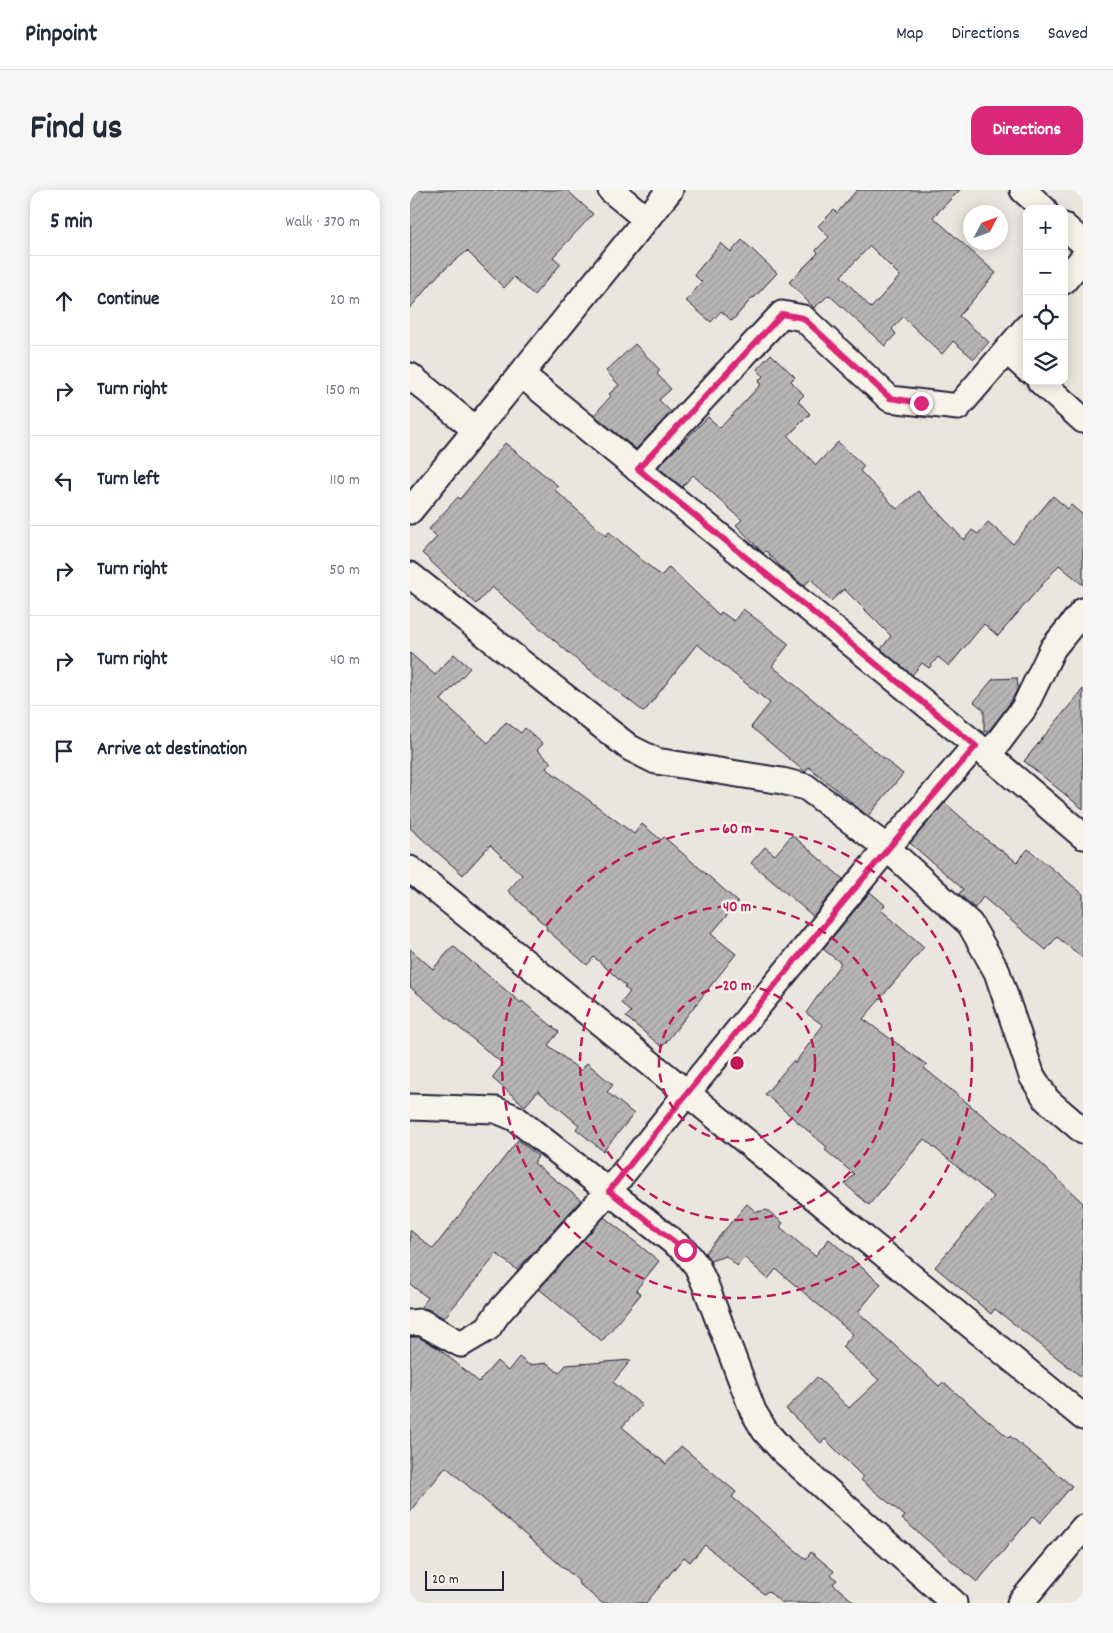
<!DOCTYPE html>
<html lang="en">
<head>
<meta charset="utf-8">
<style>
  :root { --surface:#fff; --page:#f6f6f7; --text:#1f2937; --muted:#747a83; --line:#e0e1e3; --accent:#db2777 }
  body { margin:0; font-family:Dekko,sans-serif; background:var(--page); color:var(--text) }
  .controls { position:absolute; right:15px; top:15px; display:grid; overflow:hidden; border-radius:10px; box-shadow:0 2px 12px #0003 }
  .controls button { width:45px; height:45px; display:grid; place-items:center; padding:0; border:0; border-bottom:1px solid var(--line); background:var(--surface); color:var(--text); font:25px sans-serif }
  .compass { position:absolute; left:553px; top:15px; width:45px; height:45px; border-radius:50%; background:var(--surface); box-shadow:0 2px 12px #0003; rotate:49deg }
  .scale { position:absolute; left:15px; bottom:12px; width:79px; box-sizing:border-box; padding-left:5px; border:2px solid #22223b; border-top:0; font-size:14px; line-height:18px; white-space:nowrap; color:#22223b; -webkit-text-stroke:4px #f7f3e8; paint-order:stroke }
  .stop { position:absolute; width:15px; height:15px; margin:-11px; border:4px solid #db2777; border-radius:50%; background:#fff }
  .stop.end { background:#db2777; border-color:#fff; box-shadow:0 1px 5px #0008 }
  .list { margin:0; padding:0; list-style:none }
  h2 { display:flex; justify-content:space-between; align-items:center; height:65px; margin:0; padding:0 20px; font-size:21px }
  h2 small { font-size:16px; font-weight:400; color:var(--muted) }
  .list li { display:grid; grid-template-columns:32px 1fr auto; gap:15px; align-items:center; box-sizing:border-box; height:90px; padding:0 20px; border-top:1px solid var(--line) }
  .list b { display:block; font-size:19px; white-space:nowrap }
  .list em { font-size:16px; font-style:normal; color:var(--muted) }
  .icon { flex:none; width:28px; height:28px; fill:none; stroke:currentColor; stroke-width:2; stroke-linecap:round; stroke-linejoin:round }
  .map { position:relative; flex:none; width:673px; height:1413px; overflow:hidden; border-radius:15px }
  header { display:flex; align-items:center; gap:30px; box-sizing:border-box; height:70px; padding:0 25px; background:var(--surface); border-bottom:1px solid var(--line) }
  header strong { font-size:24px }
  nav { display:flex; gap:28px; margin-inline-start:auto; font-size:18px }
  .intro { display:flex; align-items:center; justify-content:space-between; box-sizing:border-box; height:120px; padding:0 30px }
  h1 { margin:0; font-size:35px }
  .button { padding:12px 22px; border-radius:15px; background:var(--accent); color:#fff; font-size:18px; font-weight:700 }
  main { display:flex; gap:30px; padding:0 30px }
  aside { flex:1; background:var(--surface); border-radius:15px; box-shadow:0 2px 12px #0003 }
  .map>svg:first-child { display:block }
</style>
</head>
<body>
<header>
<strong>Pinpoint</strong>
<nav><a>Map</a><a>Directions</a><a>Saved</a></nav>
</header>
<div class="intro"><h1>Find us</h1><a class="button">Directions</a></div>
<main>
<aside>
<h2>5 min<small>Walk · 370 m</small></h2>
<ul class="list">
<li><svg class="icon" aria-label="ahead" viewBox="0 0 24 24"><path d="M12 20V5M6 11l6-6 6 6"/></svg><div><b>Continue</b></div><em>20 m</em></li>
<li><svg class="icon" aria-label="right" viewBox="0 0 24 24"><path d="M7 20v-9h11M14 6l5 5-5 5"/></svg><div><b>Turn right</b></div><em>150 m</em></li>
<li><svg class="icon" aria-label="left" viewBox="0 0 24 24"><path d="M17 20v-9H6M10 6l-5 5 5 5"/></svg><div><b>Turn left</b></div><em>110 m</em></li>
<li><svg class="icon" aria-label="right" viewBox="0 0 24 24"><path d="M7 20v-9h11M14 6l5 5-5 5"/></svg><div><b>Turn right</b></div><em>50 m</em></li>
<li><svg class="icon" aria-label="right" viewBox="0 0 24 24"><path d="M7 20v-9h11M14 6l5 5-5 5"/></svg><div><b>Turn right</b></div><em>40 m</em></li>
<li><svg class="icon" aria-label="arrive" viewBox="0 0 24 24"><path d="M6 21V4h12l-3 4 3 4H6"/></svg><div><b>Arrive at destination</b></div></li>
</ul>
</aside>
<div class="map">
<svg width="673" height="1413" viewBox="0 0 673 1413">
  <defs>
    <pattern id="building-hatch" width="6" height="6" patternUnits="userSpaceOnUse" patternTransform="scale(1.25)"><rect width="6" height="6" fill="#b8b6b5"/><path d="M-1 1l2-2M0 6l6-6M5 7l2-2" fill="none" stroke="#9e9c9d"/></pattern>
  </defs>
  <rect width="100%" height="100%" fill="#eae6de"/>
  <filter id="ink" filterUnits="userSpaceOnUse"><feTurbulence type="fractalNoise" baseFrequency=".02" numOctaves="2"/><feDisplacementMap in="SourceGraphic" scale="10" xChannelSelector="R" yChannelSelector="G"/><feConvolveMatrix kernelMatrix="1 2 1 2 8 2 1 2 1" color-interpolation-filters="sRGB"/></filter>
  <g filter="url(#ink)">
    <path fill="url(#building-hatch)" stroke="#22223b" fill-rule="evenodd" d="M 0,0 L 157,0 L 183,24 L 143,67 L 151,74 L 124,105 L 104,87 L 94,98 L 57,61 L 29,84 L 0,118 Z
      M 447,0 L 550,0 L 523,27 L 586,83 L 549,126 L 579,152 L 564,169 L 543,151 L 532,164 L 493,127 L 482,139 L 486,144 L 475,156 L 419,105 L 404,118 L 379,92 L 408,63 L 406,60 L 419,47 L 408,36 L 424,20 L 427,23 ZM 460,56 L 490,86 L 461,118 L 431,86 Z
      M 332,50 L 367,83 L 344,108 L 343,107 L 322,131 L 311,121 L 301,132 L 276,111 L 292,92 L 284,85 L 311,53 L 321,62 Z
      M 225,154 L 250,180 L 247,184 L 261,199 L 249,210 L 261,222 L 226,259 L 184,225 L 201,206 L 199,204 L 209,195 L 196,181 Z
      M 361,164 L 385,187 L 381,191 L 394,205 L 388,211 L 400,224 L 378,246 L 406,275 L 428,252 L 454,276 L 450,281 L 487,319 L 508,301 L 554,350 L 562,340 L 568,344 L 578,332 L 603,354 L 643,306 L 658,319 L 661,315 L 673,325 L 673,395 L 649,375 L 588,446 L 574,434 L 539,476 L 528,467 L 519,478 L 512,473 L 502,485 L 471,459 L 481,446 L 434,399 L 421,411 L 401,389 L 394,396 L 371,377 L 356,361 L 353,363 L 351,361 L 326,335 L 332,330 L 283,285 L 272,297 L 248,277 L 298,227 L 310,238 L 351,194 L 348,192 L 353,186 L 347,179 Z
      M 95,253 L 148,296 L 145,300 L 196,346 L 199,342 L 251,386 L 259,377 L 309,425 L 311,422 L 324,431 L 333,419 L 379,454 L 362,476 L 493,584 L 458,626 L 399,577 L 395,582 L 341,537 L 360,513 L 287,454 L 234,522 L 166,469 L 82,397 L 66,414 L 12,363 L 27,347 L 19,339 L 48,307 L 50,309 Z
      M 0,463 L 25,485 L 44,464 L 60,478 L 31,510 L 78,553 L 96,532 L 111,543 L 115,538 L 133,554 L 127,560 L 141,572 L 136,578 L 224,644 L 232,634 L 251,650 L 254,647 L 328,712 L 301,744 L 326,764 L 252,857 L 216,827 L 221,822 L 211,813 L 220,802 L 214,797 L 216,796 L 184,767 L 177,775 L 136,739 L 137,737 L 98,701 L 112,685 L 80,655 L 53,685 L 0,638 Z
      M 607,488 L 608,497 L 602,510 L 579,541 L 574,542 L 574,520 L 564,512 L 583,489 Z
      M 673,499 L 673,619 L 614,571 Z
      M 535,613 L 577,650 L 607,672 L 618,659 L 673,704 L 673,768 L 647,747 L 636,760 L 573,707 L 565,718 L 549,704 L 553,699 L 500,653 Z
      M 382,645 L 433,689 L 403,726 L 341,673 L 355,657 L 365,665 Z
      M 460,702 L 475,715 L 471,720 L 514,757 L 453,829 L 517,875 L 514,878 L 624,967 L 673,1013 L 673,1188 L 585,1119 L 581,1124 L 525,1077 L 584,1007 L 514,949 L 459,1015 L 435,994 L 444,984 L 415,960 L 417,957 L 355,904 L 383,871 L 385,873 L 413,835 L 396,823 L 431,773 L 413,759 Z
      M 43,756 L 111,813 L 112,811 L 149,842 L 138,855 L 171,881 L 177,873 L 203,895 L 197,902 L 224,924 L 193,961 L 166,939 L 169,935 L 128,901 L 115,916 L 82,888 L 93,874 L 0,797 L 0,759 L 23,779 Z
      M 108,950 L 128,966 L 124,973 L 171,1010 L 107,1080 L 87,1064 L 34,1128 L 18,1119 L 10,1118 L 18,1108 L 0,1094 L 0,1040 L 23,1059 Z
      M 337,1014 L 346,1022 L 357,1020 L 373,1033 L 370,1037 L 405,1066 L 419,1049 L 471,1094 L 448,1122 L 529,1196 L 533,1192 L 599,1248 L 600,1246 L 662,1296 L 630,1333 L 623,1326 L 567,1392 L 492,1329 L 495,1326 L 451,1290 L 453,1287 L 415,1249 L 411,1253 L 376,1219 L 407,1187 L 439,1218 L 469,1190 L 432,1157 L 443,1144 L 366,1079 L 358,1089 L 335,1068 L 327,1076 L 316,1066 L 300,1071 L 295,1063 Z
      M 194,1027 L 249,1071 L 226,1100 L 231,1104 L 192,1151 L 129,1099 Z
      M 0,1147 L 8,1147 L 28,1158 L 69,1192 L 87,1171 L 98,1181 L 109,1167 L 119,1175 L 137,1173 L 149,1183 L 156,1175 L 221,1170 L 203,1192 L 232,1215 L 212,1237 L 256,1274 L 271,1256 L 326,1302 L 322,1307 L 396,1369 L 401,1362 L 424,1381 L 421,1385 L 427,1390 L 423,1394 L 445,1413 L 372,1413 L 358,1401 L 354,1404 L 295,1355 L 280,1372 L 274,1367 L 236,1413 L 192,1413 L 168,1393 L 169,1391 L 36,1277 L 0,1321 Z"/>
    <g fill="none" stroke-linecap="round" stroke-linejoin="round">
      <defs>
        <path id="street" d="M 201,0 L 236,29
          M 613,0 L 634,19
          M 654,36 L 673,53
          M 654,91 L 673,68
          M 597,161 L 617,179
          M 111,184 L 566,555 L 673,646
          M 0,186 L 66,240
          M 630,191 L 673,230
          M 227,279 L 372,124 L 393,128 L 480,209 L 548,217 L 617,137
          M 0,321 L 260,0
          M 0,385 L 220,558 L 246,571 L 372,591 L 396,597 L 477,658 L 560,734 L 587,782 L 622,886 L 637,910 L 673,941
          M 578,566 L 614,518 L 643,458 L 673,421
          M 0,679 L 277,903 L 673,1227
          M 0,917 L 86,920 L 105,928 L 275,1061 L 287,1076 L 295,1094 L 343,1221 L 355,1241 L 373,1261 L 544,1413
          M 0,1133 L 11,1132 L 51,1154 L 78,1138 L 88,1123 L 199,1001 L 277,903 L 477,658 L 566,555
          M 610,1413 L 673,1338"/>
      </defs>
      <use href="#street" stroke="#22223b" stroke-width="29"/>
      <use href="#street" stroke="#f7f3e8" stroke-width="25"/>
    </g>
  </g>
  <g fill="none" stroke-linecap="round" stroke-linejoin="round" filter="url(#ink)">
    <path stroke="#db2777" stroke-width="6" d="M 275,1060 L 199,1001 C 319,850 440,701 566,556 L 228,279 L 372,124 L 393,128 L 480,208 L 511,213"/>
  </g>
  <g fill="none" stroke="#c2185b" stroke-width="2.5" stroke-dasharray="9 6">
    <circle cx="327" cy="873" r="78"/>
    <circle cx="327" cy="873" r="157"/>
    <circle cx="327" cy="873" r="235"/>
  </g>
  <circle cx="327" cy="873" r="8" fill="#c2185b" stroke="#f7f3e8" stroke-width="2.5"/>
  <g font-size="15" text-anchor="middle" font-weight="bold" fill="#c2185b" stroke="#f7f3e8" stroke-width="5" stroke-linejoin="round" paint-order="stroke">
    <text x="327" y="643">60 m</text>
    <text x="327" y="721">40 m</text>
    <text x="327" y="800">20 m</text>
  </g>
</svg>
<div class="controls">
<button>+</button>
<button>−</button>
<button><svg class="icon" aria-label="locate" viewBox="0 0 24 24"><circle cx="12" cy="12" r="6"/><path d="M12 2v4M12 18v4M2 12h4M18 12h4"/></svg></button>
<button><svg class="icon" aria-label="layers" viewBox="0 0 24 24"><path d="M12 4l9 5-9 5-9-5zM3 14l9 5 9-5"/></svg></button>
</div>
<svg class="compass" viewBox="-18 -18 36 36"><path d="M0-13l5 13h-10z" fill="#e53935"/><path d="M0 13l5-13h-10z" fill="#747a83"/></svg>
<div class="scale">20 m</div>
<div class="stop" style="left:275px;top:1060px"></div>
<div class="stop end" style="left:511px;top:213px"></div>
</div>
</main>
</body>
</html>
